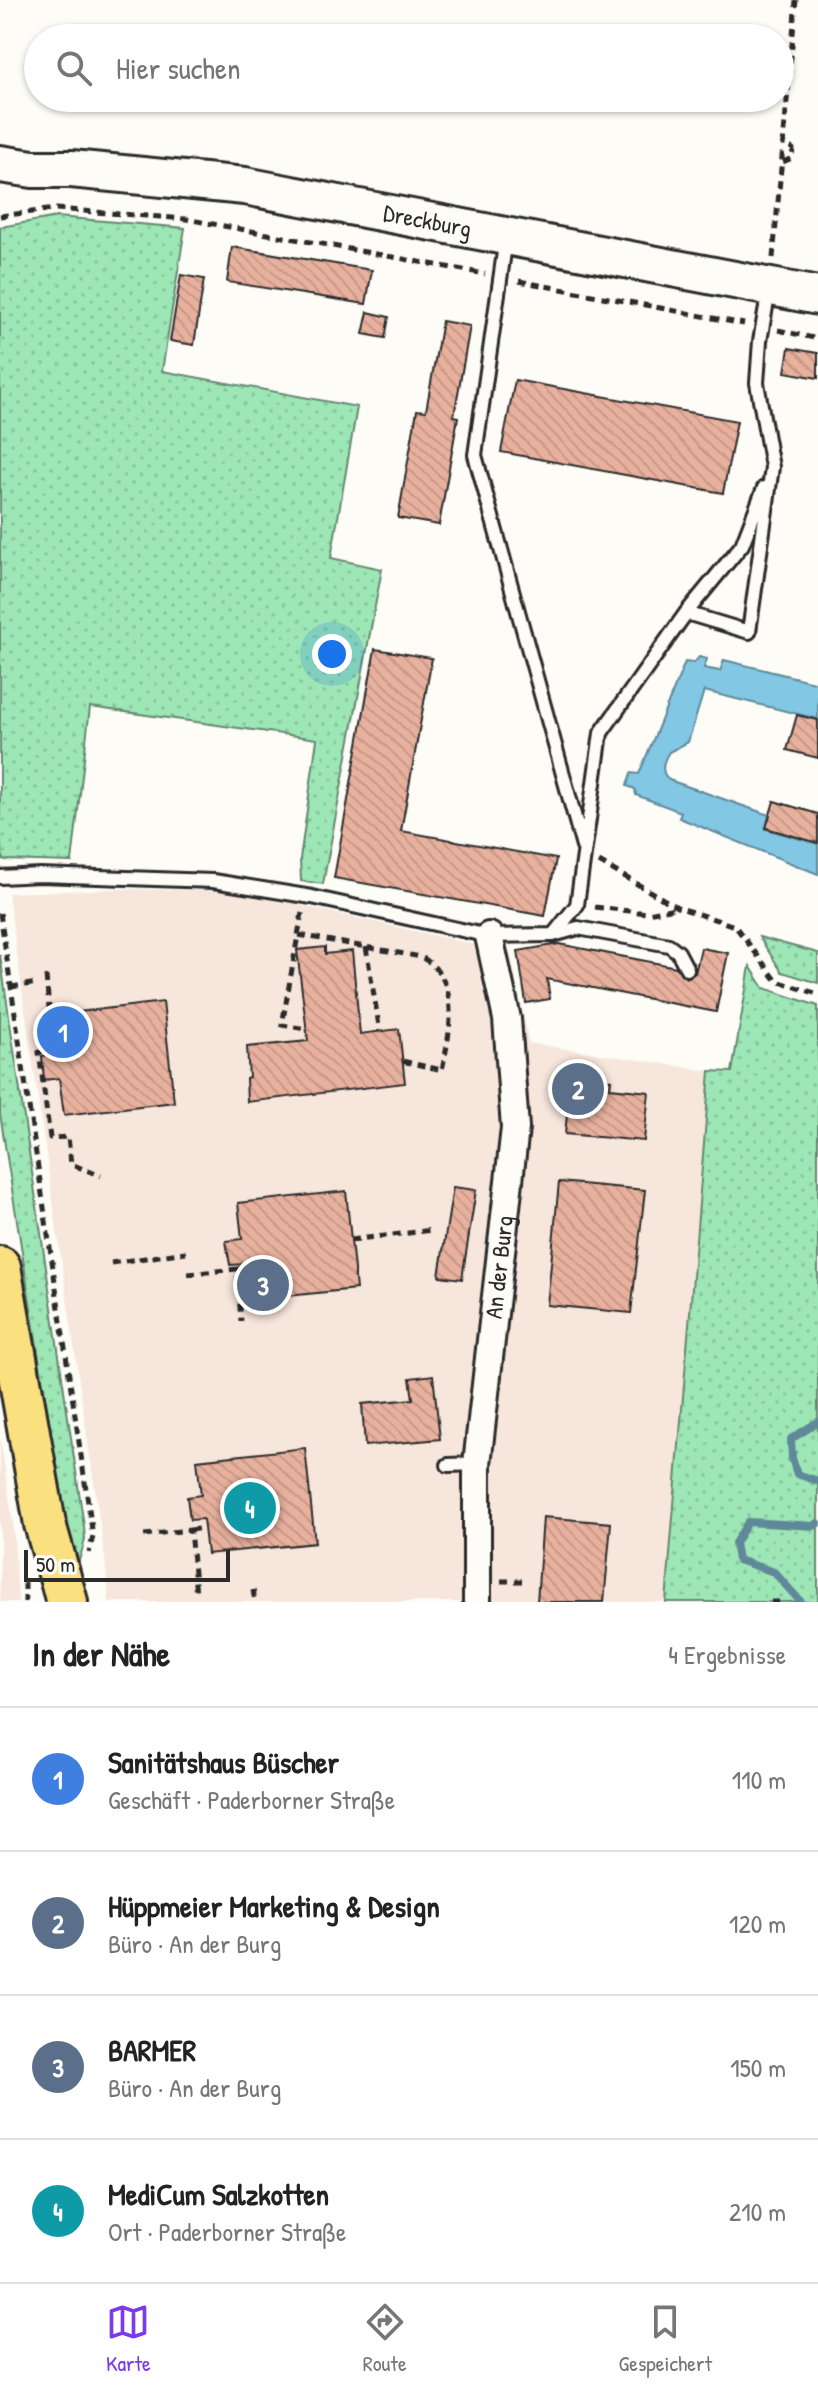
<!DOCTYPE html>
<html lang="de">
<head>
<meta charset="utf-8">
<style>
  :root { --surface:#fff; --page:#f2f2f2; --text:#222; --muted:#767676; --line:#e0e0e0; --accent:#7c3aed }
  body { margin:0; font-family:"Patrick Hand",sans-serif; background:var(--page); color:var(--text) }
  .scale { position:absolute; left:24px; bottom:20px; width:206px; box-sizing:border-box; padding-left:8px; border:4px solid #2b2b2b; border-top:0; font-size:22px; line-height:28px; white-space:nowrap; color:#2b2b2b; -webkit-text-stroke:6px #fdfcf7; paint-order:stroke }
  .you { position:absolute; left:332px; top:654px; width:28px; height:28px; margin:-20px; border:6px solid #fff; border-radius:50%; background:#1a73e8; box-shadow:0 0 0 12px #1a73e833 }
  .badge { display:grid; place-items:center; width:52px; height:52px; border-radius:50%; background:var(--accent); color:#fff; font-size:26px; font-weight:700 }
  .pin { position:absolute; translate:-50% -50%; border:4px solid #fff; box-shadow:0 2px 8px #0006 }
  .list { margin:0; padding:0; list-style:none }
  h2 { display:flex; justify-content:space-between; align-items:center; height:104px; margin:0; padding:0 32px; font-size:34px }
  h2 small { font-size:26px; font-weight:400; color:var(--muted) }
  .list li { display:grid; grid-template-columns:52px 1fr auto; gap:24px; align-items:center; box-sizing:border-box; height:144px; padding:0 32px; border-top:2px solid var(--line) }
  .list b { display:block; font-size:30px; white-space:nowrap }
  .list p { margin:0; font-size:26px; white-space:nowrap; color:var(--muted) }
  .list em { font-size:26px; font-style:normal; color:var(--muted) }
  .icon { flex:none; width:44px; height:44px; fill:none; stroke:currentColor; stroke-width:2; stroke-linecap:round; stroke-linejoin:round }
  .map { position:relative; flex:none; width:818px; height:1602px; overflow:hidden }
  .search { position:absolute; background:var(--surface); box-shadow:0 2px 6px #0004; left:24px; right:24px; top:24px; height:88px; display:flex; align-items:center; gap:20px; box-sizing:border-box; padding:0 28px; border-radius:44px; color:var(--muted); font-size:30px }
  .sheet { height:680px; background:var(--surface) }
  nav { display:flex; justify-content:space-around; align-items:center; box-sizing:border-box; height:112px; border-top:2px solid var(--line); background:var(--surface); font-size:22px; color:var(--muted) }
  nav a { display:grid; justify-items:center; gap:4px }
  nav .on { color:var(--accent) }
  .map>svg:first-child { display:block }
</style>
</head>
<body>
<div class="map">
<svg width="818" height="1602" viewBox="0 0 818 1602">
  <defs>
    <pattern id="grass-dots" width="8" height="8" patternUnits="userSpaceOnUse" patternTransform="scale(2)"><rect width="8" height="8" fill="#9de6b5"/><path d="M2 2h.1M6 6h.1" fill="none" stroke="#87c59c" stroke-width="1.8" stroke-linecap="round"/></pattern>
    <pattern id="building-back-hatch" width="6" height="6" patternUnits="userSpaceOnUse" patternTransform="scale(2)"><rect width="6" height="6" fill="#e8b19e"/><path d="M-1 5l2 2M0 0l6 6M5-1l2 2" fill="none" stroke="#c79888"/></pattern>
  </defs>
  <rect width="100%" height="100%" fill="#fdfcf7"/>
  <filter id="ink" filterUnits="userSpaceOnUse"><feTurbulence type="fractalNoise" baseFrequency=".0125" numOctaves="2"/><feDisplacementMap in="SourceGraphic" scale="16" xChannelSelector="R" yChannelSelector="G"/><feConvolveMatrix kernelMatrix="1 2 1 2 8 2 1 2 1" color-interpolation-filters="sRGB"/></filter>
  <g filter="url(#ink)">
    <path fill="#f7e6dc" d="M 115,889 L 207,890 L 282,901 L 476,945 L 509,947 L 529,1043 L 710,1071 L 666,1602 L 109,1602 L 105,1559 L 8,893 Z
      M 0,1437 L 13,1523 L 18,1602 L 0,1602 Z"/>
    <path fill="url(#grass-dots)" stroke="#648870" stroke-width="2" d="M 57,217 L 185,228 L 162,371 L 357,407 L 331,558 L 382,569 L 323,884 L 301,881 L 300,859 L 317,739 L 90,707 L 72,862 L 3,860 L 0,839 L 0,227 Z
      M 759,937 L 818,953 L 818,983 L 782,972 Z
      M 0,955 L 84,1526 L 85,1540 L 74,1578 L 0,1114 Z
      M 750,966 L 764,988 L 818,1006 L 818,1602 L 666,1602 L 710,1071 L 732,1072 Z"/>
    <path fill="#82c7e3" stroke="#5f8999" stroke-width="2" d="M 699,657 L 707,659 L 704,668 L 720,671 L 724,660 L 818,683 L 818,719 L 704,691 L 688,742 L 669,752 C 663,761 660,772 669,780 L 769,815 L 766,829 L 818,844 L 818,874 L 679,818 L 681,812 L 636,795 L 635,789 L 627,786 L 631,773 L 639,774 L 685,662 L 694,663 Z"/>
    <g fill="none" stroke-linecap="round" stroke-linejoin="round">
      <path stroke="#5f8999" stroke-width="8" d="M 818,1422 L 791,1439 L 792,1458 L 797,1474 L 818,1481
        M 801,1602 L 774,1572 L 738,1560 L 735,1543 L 748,1522 L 814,1526 L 818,1523"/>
    </g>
    <path fill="url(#building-back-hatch)" stroke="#2b2b2b" stroke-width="2" d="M 232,247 L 372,270 L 366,304 L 227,282 Z
      M 181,275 L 204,279 L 194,345 L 170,341 Z
      M 368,312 L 389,317 L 385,338 L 363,334 Z
      M 442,321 L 470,326 L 454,416 L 458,417 L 439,525 L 398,518 L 417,410 L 426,411 Z
      M 789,348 L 818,353 L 818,378 L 785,372 Z
      M 515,380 L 737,421 L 723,493 L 501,452 Z
      M 375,649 L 432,658 L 401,831 L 556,859 L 545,916 L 334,878 Z
      M 797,715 L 818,720 L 818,758 L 787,750 Z
      M 774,801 L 818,814 L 818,843 L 766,828 Z
      M 559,944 L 676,967 L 686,978 L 695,973 L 701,948 L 728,953 L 716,1012 L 547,979 L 550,999 L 526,1003 L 518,951 Z
      M 325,947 L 325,954 L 352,951 L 360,1034 L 399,1029 L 405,1083 L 247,1102 L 246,1078 L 249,1077 L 247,1047 L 308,1041 L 297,950 Z
      M 163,1002 L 174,1102 L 64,1115 L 59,1078 L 44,1080 L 42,1056 L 57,1054 L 53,1015 Z
      M 571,1076 L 611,1080 L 610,1088 L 649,1092 L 644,1141 L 565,1134 Z
      M 559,1182 L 645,1190 L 631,1313 L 547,1305 Z
      M 453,1187 L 476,1190 L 462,1279 L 439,1276 Z
      M 346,1191 L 356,1289 L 248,1300 L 245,1264 L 230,1265 L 226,1241 L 242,1239 L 238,1203 Z
      M 433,1375 L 440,1439 L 365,1446 L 362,1404 L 413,1399 L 410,1378 Z
      M 305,1448 L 315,1543 L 207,1554 L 203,1519 L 190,1520 L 187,1497 L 201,1495 L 197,1460 Z
      M 543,1517 L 611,1523 L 604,1602 L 537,1602 Z"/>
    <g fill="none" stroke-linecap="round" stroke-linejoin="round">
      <defs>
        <path id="lane" d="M 506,238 L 475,455 L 583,847
          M 686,613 L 742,545 L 764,488
          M 0,877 L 40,875 L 213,881 L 312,897 L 489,936 L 553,935 L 577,905 L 601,733 L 686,613 L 749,632 L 772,467 L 757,383 L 760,341 L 769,290
          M 553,935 L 578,928 L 669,945 L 678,952 L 687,969
          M 448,1465 L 477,1464"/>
        <g id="street">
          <path id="s1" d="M 477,1602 L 477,1464 L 515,1128 L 507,1019 L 489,936"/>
        </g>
        <g id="secondary">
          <path id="s2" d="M 0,164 L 33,169 L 71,169 L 245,186 L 818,296"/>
        </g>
        <path id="primary" d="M 0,1267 L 45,1524 L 67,1602"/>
      </defs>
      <use href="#lane" stroke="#2b2b2b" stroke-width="18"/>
      <use href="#street" stroke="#2b2b2b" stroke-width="32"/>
      <use href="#secondary" stroke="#2b2b2b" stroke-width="42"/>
      <use href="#primary" stroke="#2b2b2b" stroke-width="46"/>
      <path stroke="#2b2b2b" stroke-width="5" stroke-dasharray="8 6" stroke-linecap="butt" d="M 783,162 L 792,158 L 793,149 L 784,143
        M 0,216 L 56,209 L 186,219 L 485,274
        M 773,258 L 796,0
        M 519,281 L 744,324
        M 778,330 L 818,339
        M 599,862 L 677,907 L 735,926 L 777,981 L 818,994
        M 595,907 L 647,913 L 676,908
        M 0,913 L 93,1536 L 89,1553
        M 302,913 L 282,1025 L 306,1029
        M 299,935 L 421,957 C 462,979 450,1034 442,1070 L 402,1061
        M 366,947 L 380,1032
        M 46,976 L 53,1050 L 39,1052 L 50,1138 L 68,1137 L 71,1164 L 101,1176
        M 11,987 L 38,983
        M 351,1240 L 433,1230
        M 111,1263 L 186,1252
        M 237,1269 L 245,1268
        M 188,1274 L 237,1269 L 241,1321
        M 190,1530 L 204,1528
        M 144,1535 L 190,1530 L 196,1594
        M 501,1581 L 522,1581
        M 25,1582 L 25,1602
        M 253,1590 L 255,1602
        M 771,1602 L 779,1602"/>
      <use href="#lane" stroke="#fdfcf7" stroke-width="12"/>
      <use href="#street" stroke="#fdfcf7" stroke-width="26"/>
      <use href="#secondary" stroke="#fdfcf7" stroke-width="36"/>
      <use href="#primary" stroke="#fbe080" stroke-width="40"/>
    </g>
  </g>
  <g text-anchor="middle" stroke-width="6" stroke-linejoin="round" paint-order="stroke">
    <g font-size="24" fill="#2b2b2b" stroke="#fdfcf7">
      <text dy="8" stroke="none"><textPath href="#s2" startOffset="432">Dreckburg</textPath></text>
      <text dy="8" stroke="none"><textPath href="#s1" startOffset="336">An der Burg</textPath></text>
    </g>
  </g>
</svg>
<div class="scale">50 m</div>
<div class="you"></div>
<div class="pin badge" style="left:63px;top:1032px;background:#3f7fe0">1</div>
<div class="pin badge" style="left:578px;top:1089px;background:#5c6f8a">2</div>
<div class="pin badge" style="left:263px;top:1285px;background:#5c6f8a">3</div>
<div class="pin badge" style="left:250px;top:1508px;background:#0f9aa8">4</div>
<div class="search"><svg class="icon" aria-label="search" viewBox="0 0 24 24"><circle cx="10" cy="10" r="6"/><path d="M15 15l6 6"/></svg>Hier suchen</div>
</div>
<section class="sheet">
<h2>In der Nähe<small>4 Ergebnisse</small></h2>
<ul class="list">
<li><span class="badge" style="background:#3f7fe0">1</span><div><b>Sanitätshaus Büscher</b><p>Geschäft · Paderborner Straße</p></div><em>110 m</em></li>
<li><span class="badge" style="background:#5c6f8a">2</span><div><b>Hüppmeier Marketing &amp; Design</b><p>Büro · An der Burg</p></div><em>120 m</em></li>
<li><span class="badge" style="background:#5c6f8a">3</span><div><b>BARMER</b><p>Büro · An der Burg</p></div><em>150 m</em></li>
<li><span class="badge" style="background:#0f9aa8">4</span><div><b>MediCum Salzkotten</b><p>Ort · Paderborner Straße</p></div><em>210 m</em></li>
</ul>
</section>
<nav>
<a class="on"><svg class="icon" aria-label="map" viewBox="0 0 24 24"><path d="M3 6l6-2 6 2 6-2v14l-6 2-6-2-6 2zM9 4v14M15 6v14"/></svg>Karte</a>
<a><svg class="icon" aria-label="directions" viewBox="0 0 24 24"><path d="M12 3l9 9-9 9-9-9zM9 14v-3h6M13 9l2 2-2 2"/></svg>Route</a>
<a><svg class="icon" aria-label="saved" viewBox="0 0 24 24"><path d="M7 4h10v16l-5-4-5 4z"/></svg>Gespeichert</a>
</nav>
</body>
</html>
